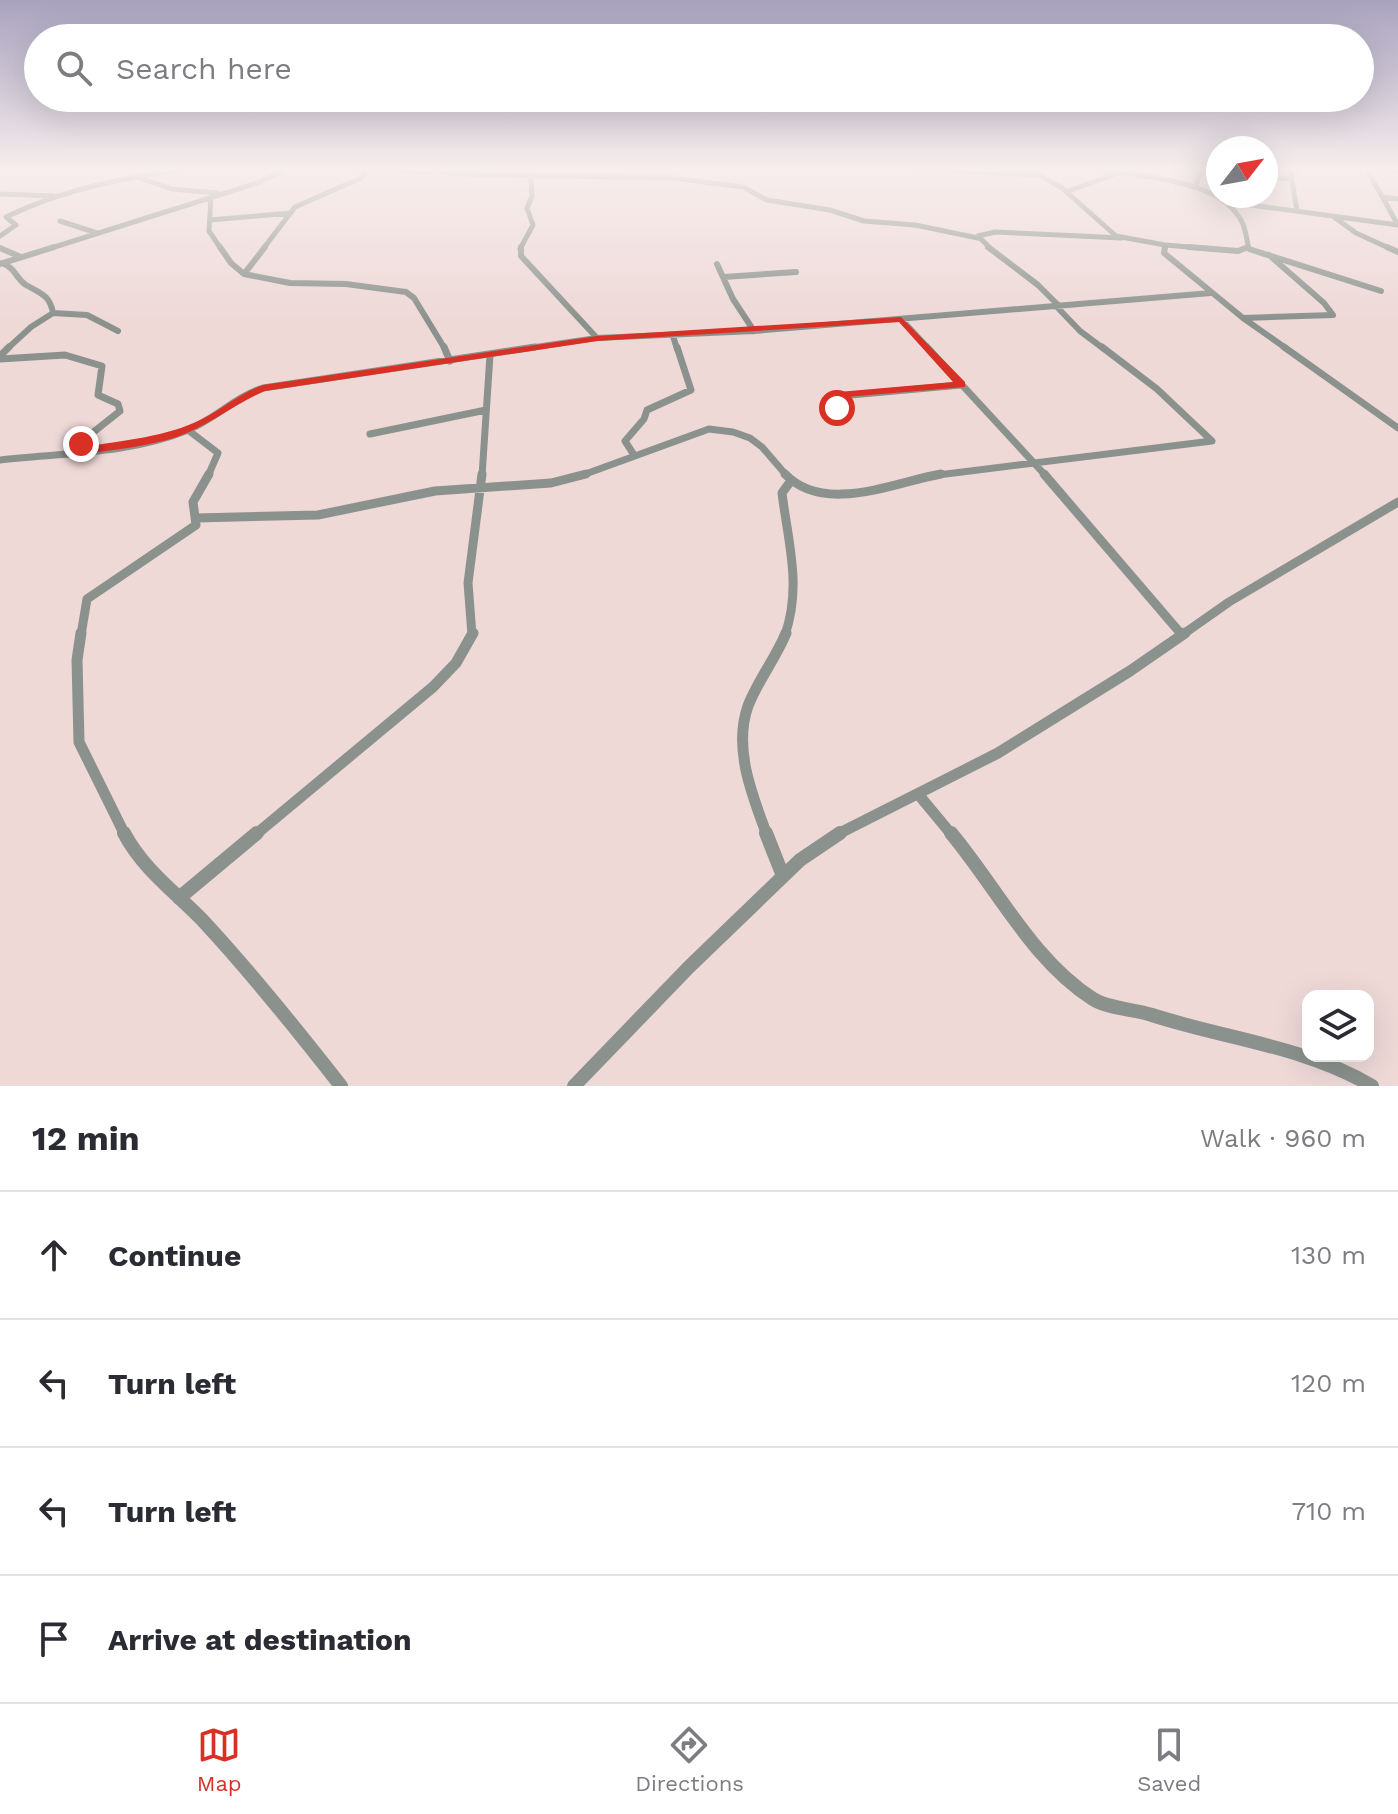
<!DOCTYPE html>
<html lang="en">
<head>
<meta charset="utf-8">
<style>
  :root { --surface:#fff; --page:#f7f7f7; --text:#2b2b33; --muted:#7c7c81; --line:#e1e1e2; --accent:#d93025 }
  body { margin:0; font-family:"Work Sans",sans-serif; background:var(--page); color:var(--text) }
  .controls { position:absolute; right:24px; bottom:24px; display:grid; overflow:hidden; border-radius:16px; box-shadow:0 8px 32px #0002 }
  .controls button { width:72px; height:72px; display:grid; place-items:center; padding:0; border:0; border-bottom:2px solid var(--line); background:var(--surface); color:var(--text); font:40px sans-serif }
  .compass { position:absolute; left:1206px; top:136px; width:72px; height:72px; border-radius:50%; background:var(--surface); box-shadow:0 8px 32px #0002; rotate:59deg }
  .stop { position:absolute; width:24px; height:24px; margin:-18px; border:6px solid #d93025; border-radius:50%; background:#fff }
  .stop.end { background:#d93025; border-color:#fff; box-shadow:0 2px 8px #0008 }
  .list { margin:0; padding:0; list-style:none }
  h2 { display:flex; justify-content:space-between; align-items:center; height:104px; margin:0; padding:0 32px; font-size:34px }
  h2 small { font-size:26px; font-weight:400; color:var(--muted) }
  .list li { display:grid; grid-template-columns:52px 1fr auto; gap:24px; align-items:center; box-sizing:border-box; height:128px; padding:0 32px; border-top:2px solid var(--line) }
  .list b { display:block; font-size:30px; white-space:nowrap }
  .list em { font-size:26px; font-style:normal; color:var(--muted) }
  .icon { flex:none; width:44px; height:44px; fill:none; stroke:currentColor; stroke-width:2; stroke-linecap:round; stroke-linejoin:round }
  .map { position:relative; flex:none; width:1398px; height:1086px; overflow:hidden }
  .search { position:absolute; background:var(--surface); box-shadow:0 8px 32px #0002; left:24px; right:24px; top:24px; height:88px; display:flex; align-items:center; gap:20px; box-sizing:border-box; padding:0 28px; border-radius:44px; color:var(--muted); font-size:30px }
  .sheet { height:616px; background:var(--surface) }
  nav { display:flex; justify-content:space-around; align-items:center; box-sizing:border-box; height:112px; border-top:2px solid var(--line); background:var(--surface); font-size:22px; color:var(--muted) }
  nav a { display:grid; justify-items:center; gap:4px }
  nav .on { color:var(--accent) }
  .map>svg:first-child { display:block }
</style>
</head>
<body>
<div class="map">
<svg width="1398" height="1086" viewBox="0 0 1398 1086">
  <rect width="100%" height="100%" fill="#eed9d7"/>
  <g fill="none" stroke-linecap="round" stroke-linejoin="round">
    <path stroke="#8b928d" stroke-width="5" d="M 328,168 L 432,172
      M 427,168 L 454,174 L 673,178 L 743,187 L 767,200 L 830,210 L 864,221 L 915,225 L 978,238
      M 899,168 L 1036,175
      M 1027,168 L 1062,188 L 1116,236 L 1165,245
      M 1095,168 C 1139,178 1222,177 1243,224 C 1246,232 1247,241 1249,249
      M 1209,168 L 1218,170
      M 1290,168 L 1297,211
      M 1366,168 L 1398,225
      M 1372,168 L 1398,171
      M 1266,177 L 1291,179
      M 139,178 L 172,189 L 217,193
      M 1196,187 L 1201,168
      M 1066,192 L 1115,174
      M 0,194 L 54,196
      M 211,197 L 209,231 L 221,249
      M 1382,197 L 1398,199
      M 1229,202 L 1398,225
      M 1334,217 L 1356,233 L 1391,249
      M 210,220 L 291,213
      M 60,221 L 97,233
      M 0,236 L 16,225 L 6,217 C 65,188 128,177 193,168
      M 48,249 L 257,183 L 290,168
      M 263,249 L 295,207 L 361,178 L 367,171
      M 520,249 L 533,225 L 527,208 L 532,196 L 531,176
      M 991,249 L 978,236 L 995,232 L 1122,238
      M 1165,249 L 1165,245 L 1213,249"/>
    <path stroke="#8b928d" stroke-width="6" d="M 220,247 L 231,263 L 244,274 L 290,283 L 346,284 L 406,292 L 414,298 L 445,349
      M 521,247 L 521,256 L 597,338
      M 988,247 L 1038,285 L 1060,307
      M 1165,247 L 1164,253 L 1243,318 L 1287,349
      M 1189,247 L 1238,251 L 1248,247
      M 1387,247 L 1398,252
      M 0,248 L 21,257
      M 1249,249 L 1381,291
      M 2,263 C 17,269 15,278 26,285 C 40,293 50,295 53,313 L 31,327 L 7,349
      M 0,264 L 54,247
      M 717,264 L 733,299 L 754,331
      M 244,274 L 265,247
      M 724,277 L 796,272
      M 1057,307 L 1080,331 L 1104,349
      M 53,313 L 87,315 L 118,331
      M 1243,318 L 1333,315 L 1324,303 L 1269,255
      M 901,319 L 929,349
      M 673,336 L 677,349
      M 522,349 L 597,338 L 754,331 L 1211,293"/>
    <path stroke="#8b928d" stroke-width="7" d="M 444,347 L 450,361
      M 927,347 L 1046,476
      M 1284,347 L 1398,428
      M 0,356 L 9,347
      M 0,359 L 65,355 L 102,366 L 98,395 L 118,404 L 120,411 L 91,434 L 78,452
      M 847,416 L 829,397 L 961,385
      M 188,430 L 218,453 L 208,476
      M 370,434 L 486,410
      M 634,455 L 625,441 L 644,419 L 647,410 L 691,390 L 677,347
      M 0,460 C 62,453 130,454 188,430 C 215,419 235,397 263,388 L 535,347
      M 482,476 L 490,355
      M 580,476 L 709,429 L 733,432 L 750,438 L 762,447 L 787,476
      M 930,476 L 1212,441 L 1157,389 L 1102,347"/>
    <path stroke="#8b928d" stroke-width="9" d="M 785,474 C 824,515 895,482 941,474
      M 1044,474 L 1182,635
      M 196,518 L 318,515 L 435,491 L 551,483 L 586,474
      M 81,635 L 87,599 L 196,525 L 193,502 L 209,474
      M 472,635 L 468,583 L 482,474
      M 785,635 C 802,586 788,542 782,493 L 790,482
      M 1182,635 L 1229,602 L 1398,502"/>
    <path stroke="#8b928d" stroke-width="11" d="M 81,633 L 77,660 L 79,742 L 125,835
      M 1180,633 L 1182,635
      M 918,794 L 952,835
      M 255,835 L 433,687 L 456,663 L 473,633
      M 767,835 C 752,795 733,748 748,706 C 758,680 776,658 786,633
      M 836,835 L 998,753 L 1130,671 L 1185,633"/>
    <path stroke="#8b928d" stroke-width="14" d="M 124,833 C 144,871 178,894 206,924 C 254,976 298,1031 341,1086
      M 766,833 L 783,876
      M 951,833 C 997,888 1032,960 1093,999 C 1109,1009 1134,1009 1152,1015 C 1226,1039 1304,1046 1372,1086
      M 179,898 L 257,833
      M 574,1086 L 689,967 L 800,860 L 840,833"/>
  </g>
  <linearGradient id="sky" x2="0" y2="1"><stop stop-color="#a8a2be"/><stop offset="0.53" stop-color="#f7eeed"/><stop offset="1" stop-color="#f7eeed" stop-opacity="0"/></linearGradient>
  <rect width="1398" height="320" fill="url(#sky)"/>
  <path fill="#d93025" d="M 901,317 L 965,382 L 965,387 L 834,398 L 843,408 L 834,411 L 823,398 L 827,393 L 953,382 L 899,322 L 597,341 L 265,391 C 234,404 209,426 177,437 C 146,447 110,450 78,455 L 72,452 L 77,441 L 81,440 L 87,444 L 85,447 C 124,440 167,437 202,419 C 224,408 240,393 263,385 L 597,336 Z"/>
</svg>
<div class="controls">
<button><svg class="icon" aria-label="layers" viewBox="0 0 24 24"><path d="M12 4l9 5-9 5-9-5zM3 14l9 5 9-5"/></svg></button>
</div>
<svg class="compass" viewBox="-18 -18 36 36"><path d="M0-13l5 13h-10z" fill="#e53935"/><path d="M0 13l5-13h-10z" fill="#7c7c81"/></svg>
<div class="stop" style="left:837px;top:408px"></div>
<div class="stop end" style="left:81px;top:444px"></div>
<div class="search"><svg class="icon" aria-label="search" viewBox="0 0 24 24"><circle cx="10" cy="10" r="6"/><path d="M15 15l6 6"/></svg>Search here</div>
</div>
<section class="sheet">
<h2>12 min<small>Walk · 960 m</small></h2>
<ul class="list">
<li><svg class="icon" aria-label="ahead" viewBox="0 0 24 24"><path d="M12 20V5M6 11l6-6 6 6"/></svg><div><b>Continue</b></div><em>130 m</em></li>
<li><svg class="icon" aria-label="left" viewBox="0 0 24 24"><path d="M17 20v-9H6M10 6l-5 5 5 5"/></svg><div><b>Turn left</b></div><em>120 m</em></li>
<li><svg class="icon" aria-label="left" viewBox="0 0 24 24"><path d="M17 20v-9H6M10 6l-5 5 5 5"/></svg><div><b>Turn left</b></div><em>710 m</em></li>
<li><svg class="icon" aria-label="arrive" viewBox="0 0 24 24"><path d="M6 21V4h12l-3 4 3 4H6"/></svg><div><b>Arrive at destination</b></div></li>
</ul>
</section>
<nav>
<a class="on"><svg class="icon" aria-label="map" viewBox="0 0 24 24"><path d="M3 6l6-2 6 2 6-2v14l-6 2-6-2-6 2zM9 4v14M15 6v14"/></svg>Map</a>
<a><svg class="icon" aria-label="directions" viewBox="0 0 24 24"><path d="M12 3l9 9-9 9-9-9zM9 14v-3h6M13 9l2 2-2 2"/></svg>Directions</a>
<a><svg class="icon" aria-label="saved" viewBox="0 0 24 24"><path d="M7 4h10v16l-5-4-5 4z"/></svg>Saved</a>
</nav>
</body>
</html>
